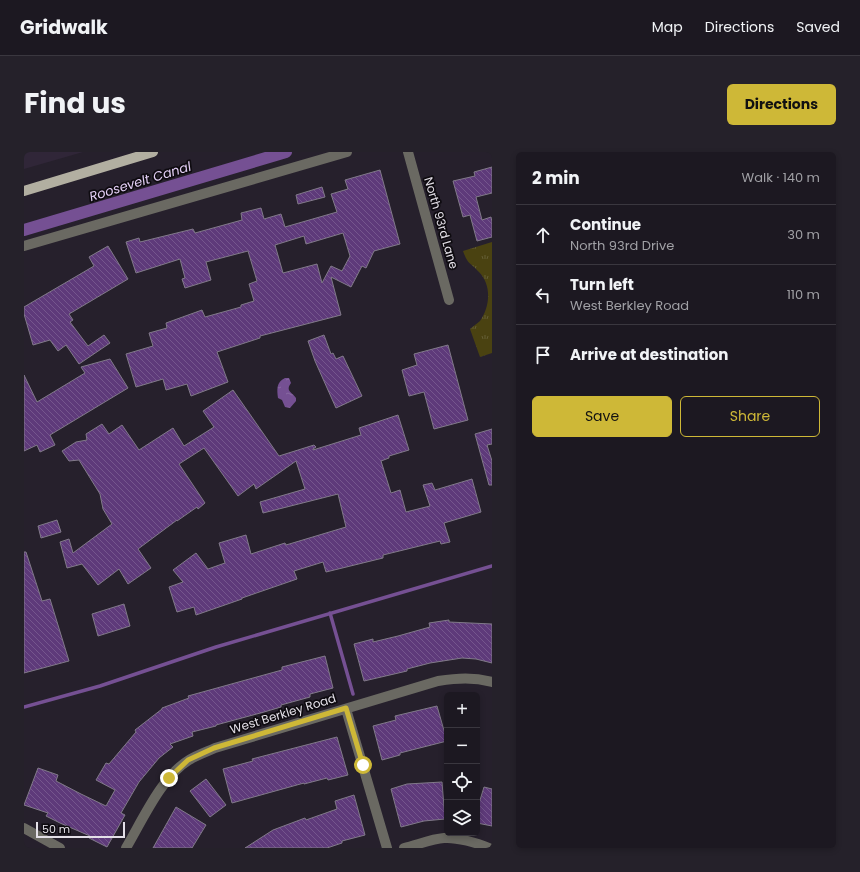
<!DOCTYPE html>
<html lang="en">
<head>
<meta charset="utf-8">
<style>
  :root { --surface:#1c1821; --page:#25212a; --text:#f1f3f6; --muted:#a0a0a5; --line:#3a373f; --accent:#ceb837 }
  body { margin:0; font-family:Poppins,sans-serif; background:var(--page); color:var(--text) }
  .controls { position:absolute; right:12px; bottom:12px; display:grid; overflow:hidden; border-radius:6px; box-shadow:0 2px 6px #0003 }
  .controls button { width:36px; height:36px; display:grid; place-items:center; padding:0; border:0; border-bottom:1px solid var(--line); background:var(--surface); color:var(--text); font:20px sans-serif }
  .scale { position:absolute; left:12px; bottom:10px; width:89px; box-sizing:border-box; padding-left:4px; border:2px solid #e4e0e8; border-top:0; font-size:11px; line-height:14px; white-space:nowrap; color:#e4e0e8; -webkit-text-stroke:3px #0e0b10; paint-order:stroke }
  .stop { position:absolute; width:12px; height:12px; margin:-9px; border:3px solid #ceb837; border-radius:50%; background:#fff }
  .stop.end { background:#ceb837; border-color:#fff; box-shadow:0 1px 4px #0008 }
  .list { margin:0; padding:0; list-style:none }
  h2 { display:flex; justify-content:space-between; align-items:center; height:52px; margin:0; padding:0 16px; font-size:17px }
  h2 small { font-size:13px; font-weight:400; color:var(--muted) }
  .list li { display:grid; grid-template-columns:26px 1fr auto; gap:12px; align-items:center; box-sizing:border-box; height:60px; padding:0 16px; border-top:1px solid var(--line) }
  .list b { display:block; font-size:15px; white-space:nowrap }
  .list p { margin:0; font-size:13px; white-space:nowrap; color:var(--muted) }
  .list em { font-size:13px; font-style:normal; color:var(--muted) }
  .actions { display:flex; gap:8px; padding:12px 16px }
  .actions a { flex:1; padding:9px 0; border:1px solid var(--accent); border-radius:6px; text-align:center; font-size:14px; color:var(--accent) }
  .actions .main { background:var(--accent); color:#111 }
  .icon { flex:none; width:22px; height:22px; fill:none; stroke:currentColor; stroke-width:2; stroke-linecap:round; stroke-linejoin:round }
  .map { position:relative; flex:none; width:468px; height:696px; overflow:hidden; border-radius:6px }
  header { display:flex; align-items:center; gap:24px; box-sizing:border-box; height:56px; padding:0 20px; background:var(--surface); border-bottom:1px solid var(--line) }
  header strong { font-size:19px }
  nav { display:flex; gap:22px; margin-inline-start:auto; font-size:14px }
  .intro { display:flex; align-items:center; justify-content:space-between; box-sizing:border-box; height:96px; padding:0 24px }
  h1 { margin:0; font-size:28px }
  .button { padding:10px 18px; border-radius:6px; background:var(--accent); color:#111; font-size:14px; font-weight:700 }
  main { display:flex; gap:24px; padding:0 24px }
  aside { flex:1; background:var(--surface); border-radius:6px; box-shadow:0 2px 6px #0003 }
  .map>svg:first-child { display:block }
</style>
</head>
<body>
<header>
<strong>Gridwalk</strong>
<nav><a>Map</a><a>Directions</a><a>Saved</a></nav>
</header>
<div class="intro"><h1>Find us</h1><a class="button">Directions</a></div>
<main>
<div class="map">
<svg width="468" height="696" viewBox="0 0 468 696">
  <defs>
    <pattern id="grass-tufts" width="24" height="20" patternUnits="userSpaceOnUse"><rect width="24" height="20" fill="#4a4211"/><path d="M3 7l-1-3M5 7V3M7 7l1-3M15 17l-1-3M17 17v-4M19 17l1-3" fill="none" stroke="#645d34"/></pattern>
    <pattern id="water-ripples" width="26" height="14" patternUnits="userSpaceOnUse"><rect width="26" height="14" fill="#755093"/><path d="M2 4q2-2 4 0t4 0M15 11q2-2 4 0t4 0" fill="none" stroke="#8869a2"/></pattern>
    <pattern id="building-back-hatch" width="6" height="6" patternUnits="userSpaceOnUse"><rect width="6" height="6" fill="#5e3a7a"/><path d="M-1 5l2 2M0 0l6 6M5-1l2 2" fill="none" stroke="#75568d"/></pattern>
  </defs>
  <rect width="100%" height="100%" fill="#26202c"/>
  <path fill="#302638" d="M 0,0 L 59,0 L 0,17 Z"/>
  <path fill="url(#grass-tufts)" d="M 468,90 L 468,201 L 456,205 L 446,177 C 449,174 453,172 456,169 C 466,155 468,133 455,120 C 446,110 444,113 439,99 Z"/>
  <path fill="url(#water-ripples)" d="M 261,226 L 265,226 L 267,231 C 261,239 268,240 272,246 L 272,249 L 266,256 L 261,255 L 258,248 L 254,246 C 253,238 252,230 261,226 Z"/>
  <g fill="none" stroke-linecap="round" stroke-linejoin="round">
    <path stroke="#755093" stroke-width="3.5" d="M 306,461 L 329,542
      M 0,555 L 76,534 L 192,495 L 468,414"/>
    <path stroke="#755093" stroke-width="12" d="M 0,78 L 262,0"/>
  </g>
  <path fill="url(#building-back-hatch)" stroke="#817a89" fill-rule="evenodd" d="M 468,15 L 468,41 L 452,45 L 458,68 L 467,65 L 468,70 L 468,85 L 453,89 L 446,63 L 439,65 L 429,29 L 451,24 L 450,20 Z
    M 356,18 L 376,92 L 350,99 L 342,116 L 338,114 L 327,135 L 307,125 L 317,163 L 236,184 L 236,186 L 193,200 L 204,230 L 167,244 L 163,232 L 142,238 L 139,227 L 112,235 L 102,202 L 129,194 L 125,181 L 143,176 L 142,171 L 178,158 L 181,165 L 217,155 L 217,153 L 230,149 L 225,132 L 233,129 L 224,99 L 182,110 L 187,128 L 161,136 L 158,127 L 161,126 L 156,107 L 112,121 L 102,90 L 115,86 L 116,90 L 169,77 L 171,81 L 218,68 L 217,61 L 237,56 L 240,67 L 257,62 L 261,75 L 313,60 L 307,42 L 324,37 L 321,28 ZM 319,81 L 326,104 L 318,119 L 307,114 L 298,131 L 293,112 L 259,121 L 251,93 L 280,84 L 282,92 Z
    M 298,35 L 301,45 L 274,52 L 272,43 Z
    M 84,94 L 104,127 L 45,162 L 49,168 L 46,170 L 64,194 L 80,183 L 86,191 L 55,212 L 42,193 L 34,199 L 26,188 L 9,193 L 0,162 L 0,155 L 70,114 L 65,105 Z
    M 300,183 L 307,202 L 309,201 L 312,207 L 319,204 L 338,244 L 312,256 L 291,209 L 284,189 Z
    M 424,193 L 444,268 L 410,277 L 400,240 L 385,244 L 378,218 L 393,213 L 390,202 Z
    M 86,207 L 104,236 L 26,283 L 31,293 L 16,300 L 13,293 L 0,299 L 0,223 L 13,250 L 61,221 L 57,215 Z
    M 209,238 L 255,304 L 290,293 L 292,295 L 289,297 L 289,298 L 337,283 L 335,276 L 374,263 L 385,298 L 365,304 L 365,306 L 357,309 L 367,341 L 376,338 L 382,360 L 406,354 L 399,333 L 408,331 L 411,338 L 448,327 L 457,360 L 420,371 L 426,390 L 417,392 L 416,389 L 359,403 L 359,406 L 302,420 L 299,410 L 270,419 L 273,427 L 218,446 L 218,447 L 172,463 L 170,455 L 153,460 L 145,435 L 159,430 L 149,418 L 172,401 L 184,417 L 201,411 L 195,391 L 222,383 L 227,402 L 261,391 L 262,393 L 322,375 L 314,342 L 239,361 L 236,350 L 281,337 L 272,309 L 232,337 L 230,332 L 214,344 L 180,296 L 155,312 L 181,351 L 174,357 L 173,355 L 153,369 L 153,368 L 114,397 L 127,416 L 104,432 L 95,417 L 74,433 L 58,412 L 43,416 L 36,390 L 45,387 L 49,401 L 88,372 L 79,357 L 76,342 L 55,308 L 45,309 L 38,299 L 52,290 L 63,288 L 62,282 L 78,272 L 85,282 L 98,273 L 115,298 L 149,276 L 160,294 L 190,275 L 179,259 Z
    M 468,277 L 468,292 L 463,293 L 468,309 L 468,333 L 465,333 L 451,282 Z
    M 33,368 L 37,380 L 17,386 L 14,374 Z
    M 0,400 L 2,400 L 18,449 L 26,447 L 45,509 L 0,521 Z
    M 100,452 L 106,474 L 74,484 L 68,462 Z
    M 425,468 L 425,470 L 468,472 L 468,511 L 452,507 L 438,506 L 406,511 L 383,517 L 383,519 L 340,529 L 330,492 L 349,487 L 349,490 L 374,484 L 406,475 L 405,471 Z
    M 301,504 L 309,536 L 286,542 L 286,545 L 257,553 L 257,555 L 240,560 L 192,573 L 192,574 L 168,580 L 169,584 L 146,592 L 149,595 L 135,606 L 115,630 L 97,661 L 101,663 L 83,695 L 65,686 L 66,684 L 36,671 L 22,664 L 24,661 L 0,653 L 14,616 L 34,623 L 32,629 L 57,642 L 82,654 L 91,638 L 72,628 L 82,611 L 85,612 L 112,580 L 111,578 L 138,557 L 138,556 L 165,546 L 164,544 L 258,518 L 258,515 Z
    M 413,554 L 423,589 L 376,601 L 376,603 L 358,608 L 349,574 L 372,568 L 371,564 Z
    M 313,585 L 324,623 L 304,628 L 303,626 L 280,632 L 280,631 L 208,651 L 199,617 L 229,609 L 228,607 Z
    M 182,627 L 202,653 L 186,665 L 166,639 Z
    M 418,630 L 421,667 L 400,669 L 377,675 L 367,637 L 383,632 Z
    M 460,635 L 468,637 L 468,674 L 453,671 L 453,658 Z
    M 330,643 L 341,683 L 318,689 L 318,691 L 303,696 L 221,696 L 249,678 L 281,666 L 282,668 L 313,657 L 311,649 Z
    M 152,655 L 182,673 L 168,696 L 129,696 Z"/>
  <g fill="none" stroke-linecap="round" stroke-linejoin="round">
    <path stroke="#6a6962" stroke-width="10" d="M 384,0 L 425,148
      M 0,94 L 323,0
      M 322,557 L 363,696
      M 0,676 L 36,696
      M 102,696 C 118,669 138,624 165,608 C 173,603 182,600 191,596 L 414,529 C 434,526 449,525 468,530
      M 380,696 C 393,693 407,687 420,686 C 432,685 454,691 465,696"/>
    <path stroke="#b2afa1" stroke-width="10" d="M 0,39 L 129,0"/>
  </g>
  <g fill="none" stroke-linecap="round" stroke-linejoin="round">
    <path stroke="#ceb837" stroke-width="5" d="M 145,626 L 164,608 L 190,596 L 322,556 L 339,613"/>
  </g>
  <g text-anchor="middle" stroke-width="3.5" stroke-linejoin="round" paint-order="stroke">
    <g font-size="12" fill="#e4e0e8" stroke="#0e0b10">
      <text transform="translate(417 71) rotate(74)" y="4">North 93rd Lane</text>
      <text transform="translate(259 562) rotate(-17)" y="4">West Berkley Road</text>
    </g>
    <g font-size="13" font-style="italic" fill="#e2cef4" stroke="#0e0b10">
      <text transform="translate(116 29) rotate(-17)" y="5">Roosevelt Canal</text>
    </g>
  </g>
</svg>
<div class="controls">
<button>+</button>
<button>−</button>
<button><svg class="icon" aria-label="locate" viewBox="0 0 24 24"><circle cx="12" cy="12" r="6"/><path d="M12 2v4M12 18v4M2 12h4M18 12h4"/></svg></button>
<button><svg class="icon" aria-label="layers" viewBox="0 0 24 24"><path d="M12 4l9 5-9 5-9-5zM3 14l9 5 9-5"/></svg></button>
</div>
<div class="scale">50 m</div>
<div class="stop" style="left:339px;top:613px"></div>
<div class="stop end" style="left:145px;top:626px"></div>
</div>
<aside>
<h2>2 min<small>Walk · 140 m</small></h2>
<ul class="list">
<li><svg class="icon" aria-label="ahead" viewBox="0 0 24 24"><path d="M12 20V5M6 11l6-6 6 6"/></svg><div><b>Continue</b><p>North 93rd Drive</p></div><em>30 m</em></li>
<li><svg class="icon" aria-label="left" viewBox="0 0 24 24"><path d="M17 20v-9H6M10 6l-5 5 5 5"/></svg><div><b>Turn left</b><p>West Berkley Road</p></div><em>110 m</em></li>
<li><svg class="icon" aria-label="arrive" viewBox="0 0 24 24"><path d="M6 21V4h12l-3 4 3 4H6"/></svg><div><b>Arrive at destination</b></div></li>
</ul>
<div class="actions"><a class="main">Save</a><a>Share</a></div>
</aside>
</main>
</body>
</html>
